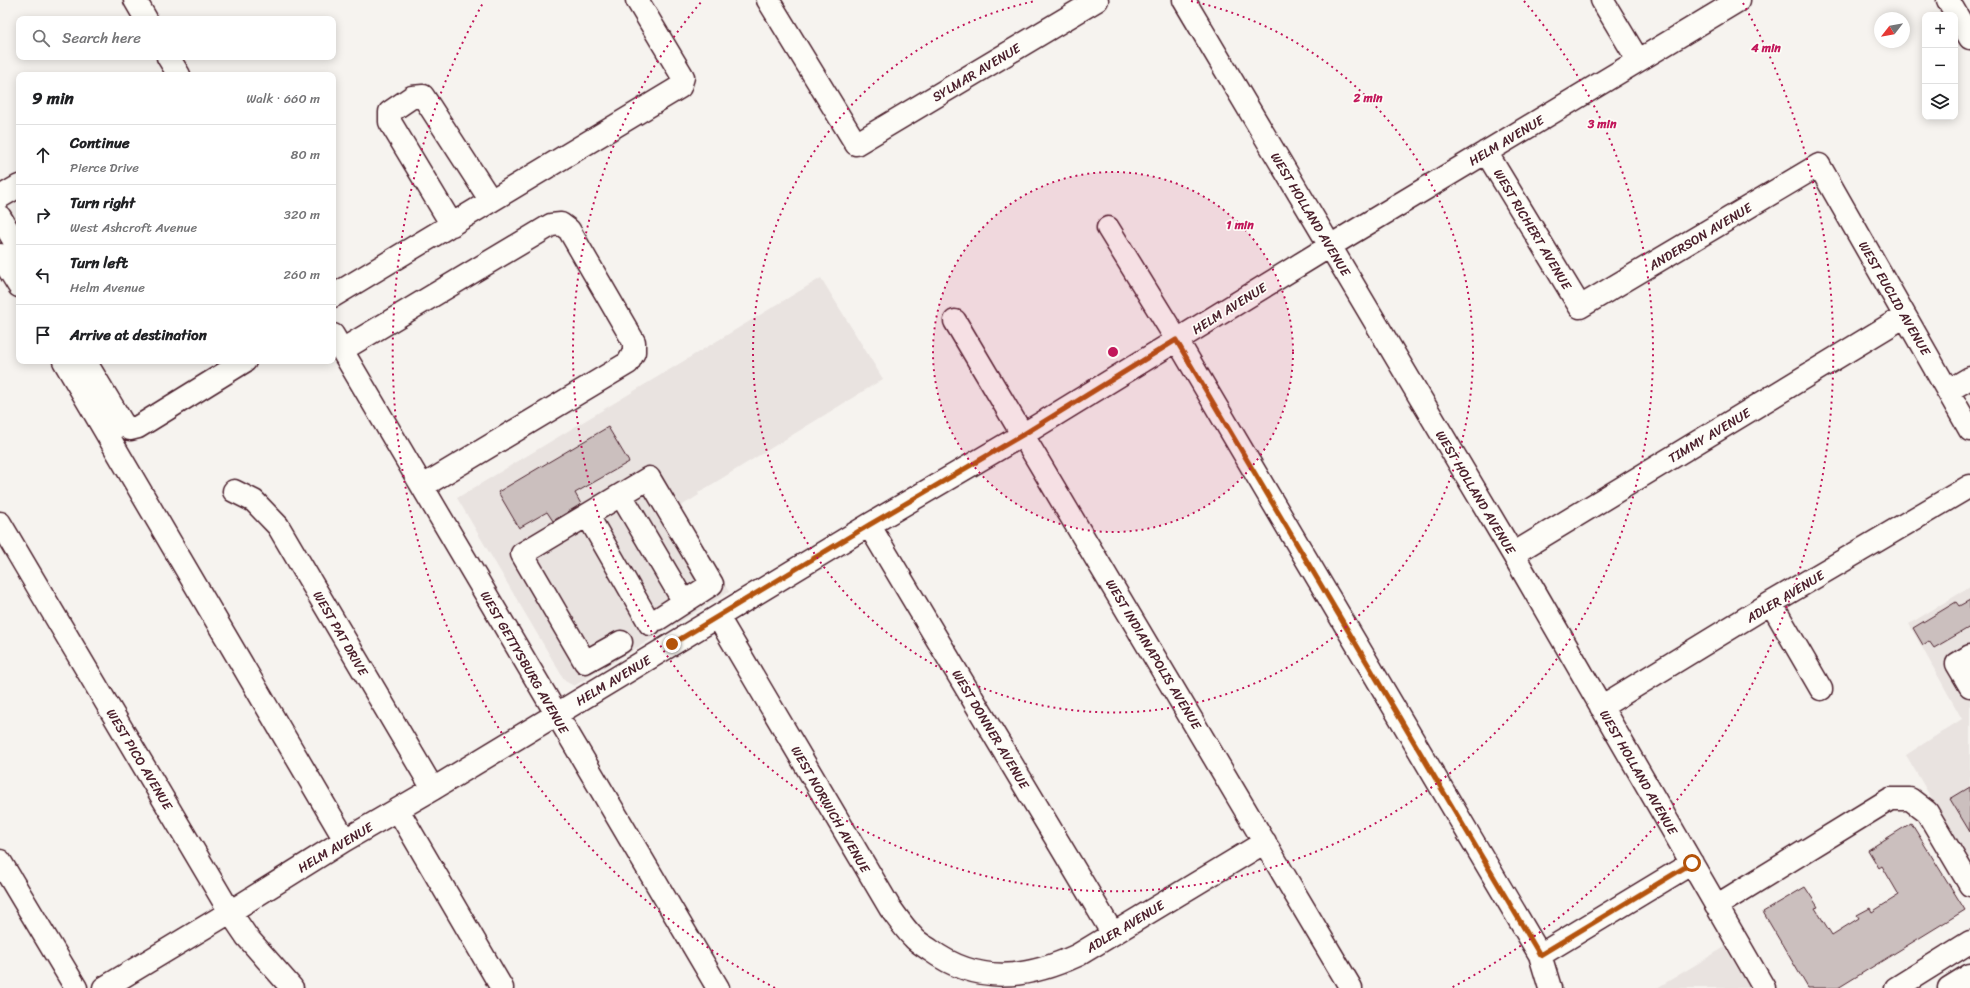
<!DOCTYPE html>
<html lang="en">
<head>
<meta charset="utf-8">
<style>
  :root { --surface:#fff; --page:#f6f6f6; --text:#202124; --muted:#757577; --line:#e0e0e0 }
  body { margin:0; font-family:Sriracha,sans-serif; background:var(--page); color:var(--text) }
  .controls { position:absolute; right:12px; top:12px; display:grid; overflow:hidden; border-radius:8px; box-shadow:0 2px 10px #0003 }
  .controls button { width:36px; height:36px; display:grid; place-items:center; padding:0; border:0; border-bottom:1px solid var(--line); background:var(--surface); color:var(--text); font:20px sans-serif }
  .compass { position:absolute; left:1874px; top:12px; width:36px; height:36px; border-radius:50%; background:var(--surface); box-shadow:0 2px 10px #0003; rotate:239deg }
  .stop { position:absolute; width:12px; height:12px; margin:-9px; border:3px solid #b45309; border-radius:50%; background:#fff }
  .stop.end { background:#b45309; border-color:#fff; box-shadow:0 1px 4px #0008 }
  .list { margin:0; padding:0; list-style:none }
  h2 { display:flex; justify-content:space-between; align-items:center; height:52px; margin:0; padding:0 16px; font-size:17px }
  h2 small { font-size:13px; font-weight:400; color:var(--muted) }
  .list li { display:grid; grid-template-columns:26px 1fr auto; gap:12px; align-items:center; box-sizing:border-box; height:60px; padding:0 16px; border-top:1px solid var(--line) }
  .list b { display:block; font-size:15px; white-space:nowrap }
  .list p { margin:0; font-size:13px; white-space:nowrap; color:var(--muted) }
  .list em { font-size:13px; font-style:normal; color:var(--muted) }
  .icon { flex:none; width:22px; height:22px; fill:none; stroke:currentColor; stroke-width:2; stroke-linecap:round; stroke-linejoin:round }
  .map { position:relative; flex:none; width:1970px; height:988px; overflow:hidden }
  .search { position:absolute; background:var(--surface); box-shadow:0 2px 10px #0003; left:16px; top:16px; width:320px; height:44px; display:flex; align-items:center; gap:10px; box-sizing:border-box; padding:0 14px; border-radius:8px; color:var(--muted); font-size:15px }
  .panel { position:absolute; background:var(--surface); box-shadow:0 2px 10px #0003; left:16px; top:72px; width:320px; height:292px; border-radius:8px }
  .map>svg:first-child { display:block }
</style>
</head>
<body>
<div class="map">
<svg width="1970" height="988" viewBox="0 0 1970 988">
  <rect width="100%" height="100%" fill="#f6f3ef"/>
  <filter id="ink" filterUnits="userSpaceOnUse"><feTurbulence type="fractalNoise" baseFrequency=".025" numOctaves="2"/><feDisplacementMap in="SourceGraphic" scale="8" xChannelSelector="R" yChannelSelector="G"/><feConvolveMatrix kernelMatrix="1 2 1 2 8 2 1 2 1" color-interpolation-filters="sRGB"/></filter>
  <g filter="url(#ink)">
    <path fill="#e9e3e0" d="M 821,278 L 883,379 L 698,493 L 699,495 L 678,508 L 729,592 L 574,686 L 565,681 L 457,498 Z
      M 1970,587 L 1970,864 L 1906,755 L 1962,719 L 1909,624 Z
      M 1725,947 L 1750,988 L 1657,988 Z"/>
    <path fill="#cbbfbe" stroke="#4a1f2b" d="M 608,427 L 629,462 L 575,493 L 581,504 L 553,521 L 547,512 L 519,528 L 498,492 Z
      M 1970,600 L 1970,627 L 1934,648 L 1929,641 L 1923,645 L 1913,628 L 1956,602 L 1959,606 Z
      M 1970,787 L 1970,832 L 1950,799 Z
      M 1911,823 L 1965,910 L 1838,988 L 1808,988 L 1763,912 L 1805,887 L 1818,907 L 1815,908 L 1832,935 L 1859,918 L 1857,915 L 1870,908 L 1872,912 L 1899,895 L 1882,866 L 1879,868 L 1868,850 Z"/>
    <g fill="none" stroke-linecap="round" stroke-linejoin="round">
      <defs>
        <path id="minor" d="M 135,0 L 146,19
          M 768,0 L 856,144 L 1097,0
          M 1184,0 L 1513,554 L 1764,988
          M 1602,0 L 1638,60
          M 1948,0 L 1970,38
          M 168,57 L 179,75
          M 1486,152 L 1580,307 L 1819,165 L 1970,430
          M 0,197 L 19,186
          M 0,217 L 19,249
          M 452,225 L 390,122 L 390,112 L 412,97 L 423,96 L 491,201
          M 1108,228 L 1177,340 L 1540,955 L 1550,988
          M 0,255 L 19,286
          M 333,296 L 680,87 L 683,77 L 637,0
          M 955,321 L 1351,988
          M 333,335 L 718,988
          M 342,350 L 551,225 L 561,224 L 569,230 L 634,342 L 634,352 L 628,363 L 423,486
          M 64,361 L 345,840
          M 85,361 L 123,424 L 130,429 L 138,427 L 245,361
          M 1948,391 L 1970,378
          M 234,491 L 254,501 L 278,526 L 433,789
          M 621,495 L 684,602
          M 588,516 L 650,624
          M 0,523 L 230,912 L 247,937 L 292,988
          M 869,525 L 1113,934
          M 1513,554 L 1905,316
          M 1771,603 L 1821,689
          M 718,617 L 890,908 C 897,917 904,928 913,937 C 917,942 924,946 930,950 C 978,985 1026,979 1078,955 L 1265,842
          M 621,642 L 585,662 L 522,554 L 649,478 L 712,584 L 658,619
          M 1970,656 L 1957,664 L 1970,686
          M 1601,707 L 1771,603 L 1970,486
          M 398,810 L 502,988
          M 0,861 L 76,988
          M 1716,906 L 1890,799 L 1910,799 L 1927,812 L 1970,885
          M 1540,955 L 1692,863
          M 104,988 L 230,912 L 345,840 L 433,789 L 869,525 L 1024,434 L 1330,246 L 1739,0"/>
        <path id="major" d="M 1896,988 L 1970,942
          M 1949,988 L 1970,975"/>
      </defs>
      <use href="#minor" stroke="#4a1f2b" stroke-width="25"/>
      <use href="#major" stroke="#4a1f2b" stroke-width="25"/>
      <use href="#minor" stroke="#fdfcf7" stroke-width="22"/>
      <use href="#major" stroke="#fdfcf7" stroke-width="22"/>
    </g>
  </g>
  <g fill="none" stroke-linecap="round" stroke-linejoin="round" filter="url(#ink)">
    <path stroke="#b45309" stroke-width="5" d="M 672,644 L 869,525 L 1024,434 L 1176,340 L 1540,955 L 1692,863"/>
  </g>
  <circle cx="1113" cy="352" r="180" fill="#c2185b" fill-opacity=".12"/>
  <g fill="none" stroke="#c2185b" stroke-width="2" stroke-dasharray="2 4">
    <circle cx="1113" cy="352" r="180"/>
    <path d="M1191 1A360 360 0 1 1 1035 1"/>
    <path d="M1524 1A540 540 0 1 1 702 1"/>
    <path d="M775 988A720 720 0 0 1 483 3M1743 3A720 720 0 0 1 1451 988"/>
  </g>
  <g text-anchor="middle" stroke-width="3.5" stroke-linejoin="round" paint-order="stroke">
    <g font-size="13" fill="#4a1f2b" stroke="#fdfcf7">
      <text transform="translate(976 72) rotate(-31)" y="5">SYLMAR AVENUE</text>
      <text transform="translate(1506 140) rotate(-31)" y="5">HELM AVENUE</text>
      <text transform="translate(1311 214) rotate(59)" y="5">WEST HOLLAND AVENUE</text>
      <text transform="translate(1533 229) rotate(59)" y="5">WEST RICHERT AVENUE</text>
      <text transform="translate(1700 236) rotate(-31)" y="5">ANDERSON AVENUE</text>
      <text transform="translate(1895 298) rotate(60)" y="5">WEST EUCLID AVENUE</text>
      <text transform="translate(1229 308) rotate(-32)" y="5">HELM AVENUE</text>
      <text transform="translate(1709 435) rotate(-31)" y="5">TIMMY AVENUE</text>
      <text transform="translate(1476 492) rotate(59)" y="5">WEST HOLLAND AVENUE</text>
      <text transform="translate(1785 596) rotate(-31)" y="5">ADLER AVENUE</text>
      <text transform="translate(341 633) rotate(60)" y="5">WEST PAT DRIVE</text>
      <text transform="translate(1154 654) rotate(59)" y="5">WEST INDIANAPOLIS AVENUE</text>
      <text transform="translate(525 662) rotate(60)" y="5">WEST GETTYSBURG AVENUE</text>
      <text transform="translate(613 680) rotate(-31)" y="5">HELM AVENUE</text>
      <text transform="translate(991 729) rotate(59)" y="5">WEST DONNER AVENUE</text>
      <text transform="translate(140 759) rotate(59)" y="5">WEST PICO AVENUE</text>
      <text transform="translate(1639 772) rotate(60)" y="5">WEST HOLLAND AVENUE</text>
      <text transform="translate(831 809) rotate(60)" y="5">WEST NORWICH AVENUE</text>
      <text transform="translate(335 847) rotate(-31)" y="5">HELM AVENUE</text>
      <text transform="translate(1125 926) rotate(-31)" y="5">ADLER AVENUE</text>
    </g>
  </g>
  <circle cx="1113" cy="352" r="6" fill="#c2185b" stroke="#fdfcf7" stroke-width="2"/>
  <g font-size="12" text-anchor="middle" font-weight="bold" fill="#c2185b" stroke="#fdfcf7" stroke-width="3.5" stroke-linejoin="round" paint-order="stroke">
    <text x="1766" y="52">4 min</text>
    <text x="1368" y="102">2 min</text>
    <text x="1602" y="128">3 min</text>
    <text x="1240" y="229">1 min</text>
  </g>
</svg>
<div class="controls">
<button>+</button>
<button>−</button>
<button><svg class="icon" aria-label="layers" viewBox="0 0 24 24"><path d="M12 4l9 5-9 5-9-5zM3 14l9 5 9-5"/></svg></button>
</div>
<svg class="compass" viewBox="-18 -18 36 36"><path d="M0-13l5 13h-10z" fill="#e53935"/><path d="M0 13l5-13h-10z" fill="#757577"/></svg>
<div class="stop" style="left:1692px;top:863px"></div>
<div class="stop end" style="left:672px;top:644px"></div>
<div class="search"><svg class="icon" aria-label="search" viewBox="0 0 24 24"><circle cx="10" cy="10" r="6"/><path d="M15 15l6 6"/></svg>Search here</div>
<section class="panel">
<h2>9 min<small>Walk · 660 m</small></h2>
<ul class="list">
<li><svg class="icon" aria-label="ahead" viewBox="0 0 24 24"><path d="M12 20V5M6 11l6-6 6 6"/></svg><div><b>Continue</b><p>Pierce Drive</p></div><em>80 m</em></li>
<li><svg class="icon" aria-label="right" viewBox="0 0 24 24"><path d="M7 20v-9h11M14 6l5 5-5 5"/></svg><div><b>Turn right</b><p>West Ashcroft Avenue</p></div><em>320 m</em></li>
<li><svg class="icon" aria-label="left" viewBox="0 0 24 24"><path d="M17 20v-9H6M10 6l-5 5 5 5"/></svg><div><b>Turn left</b><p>Helm Avenue</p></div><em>260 m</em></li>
<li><svg class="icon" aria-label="arrive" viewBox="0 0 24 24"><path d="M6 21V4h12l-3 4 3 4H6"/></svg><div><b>Arrive at destination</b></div></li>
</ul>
</section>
</div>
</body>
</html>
